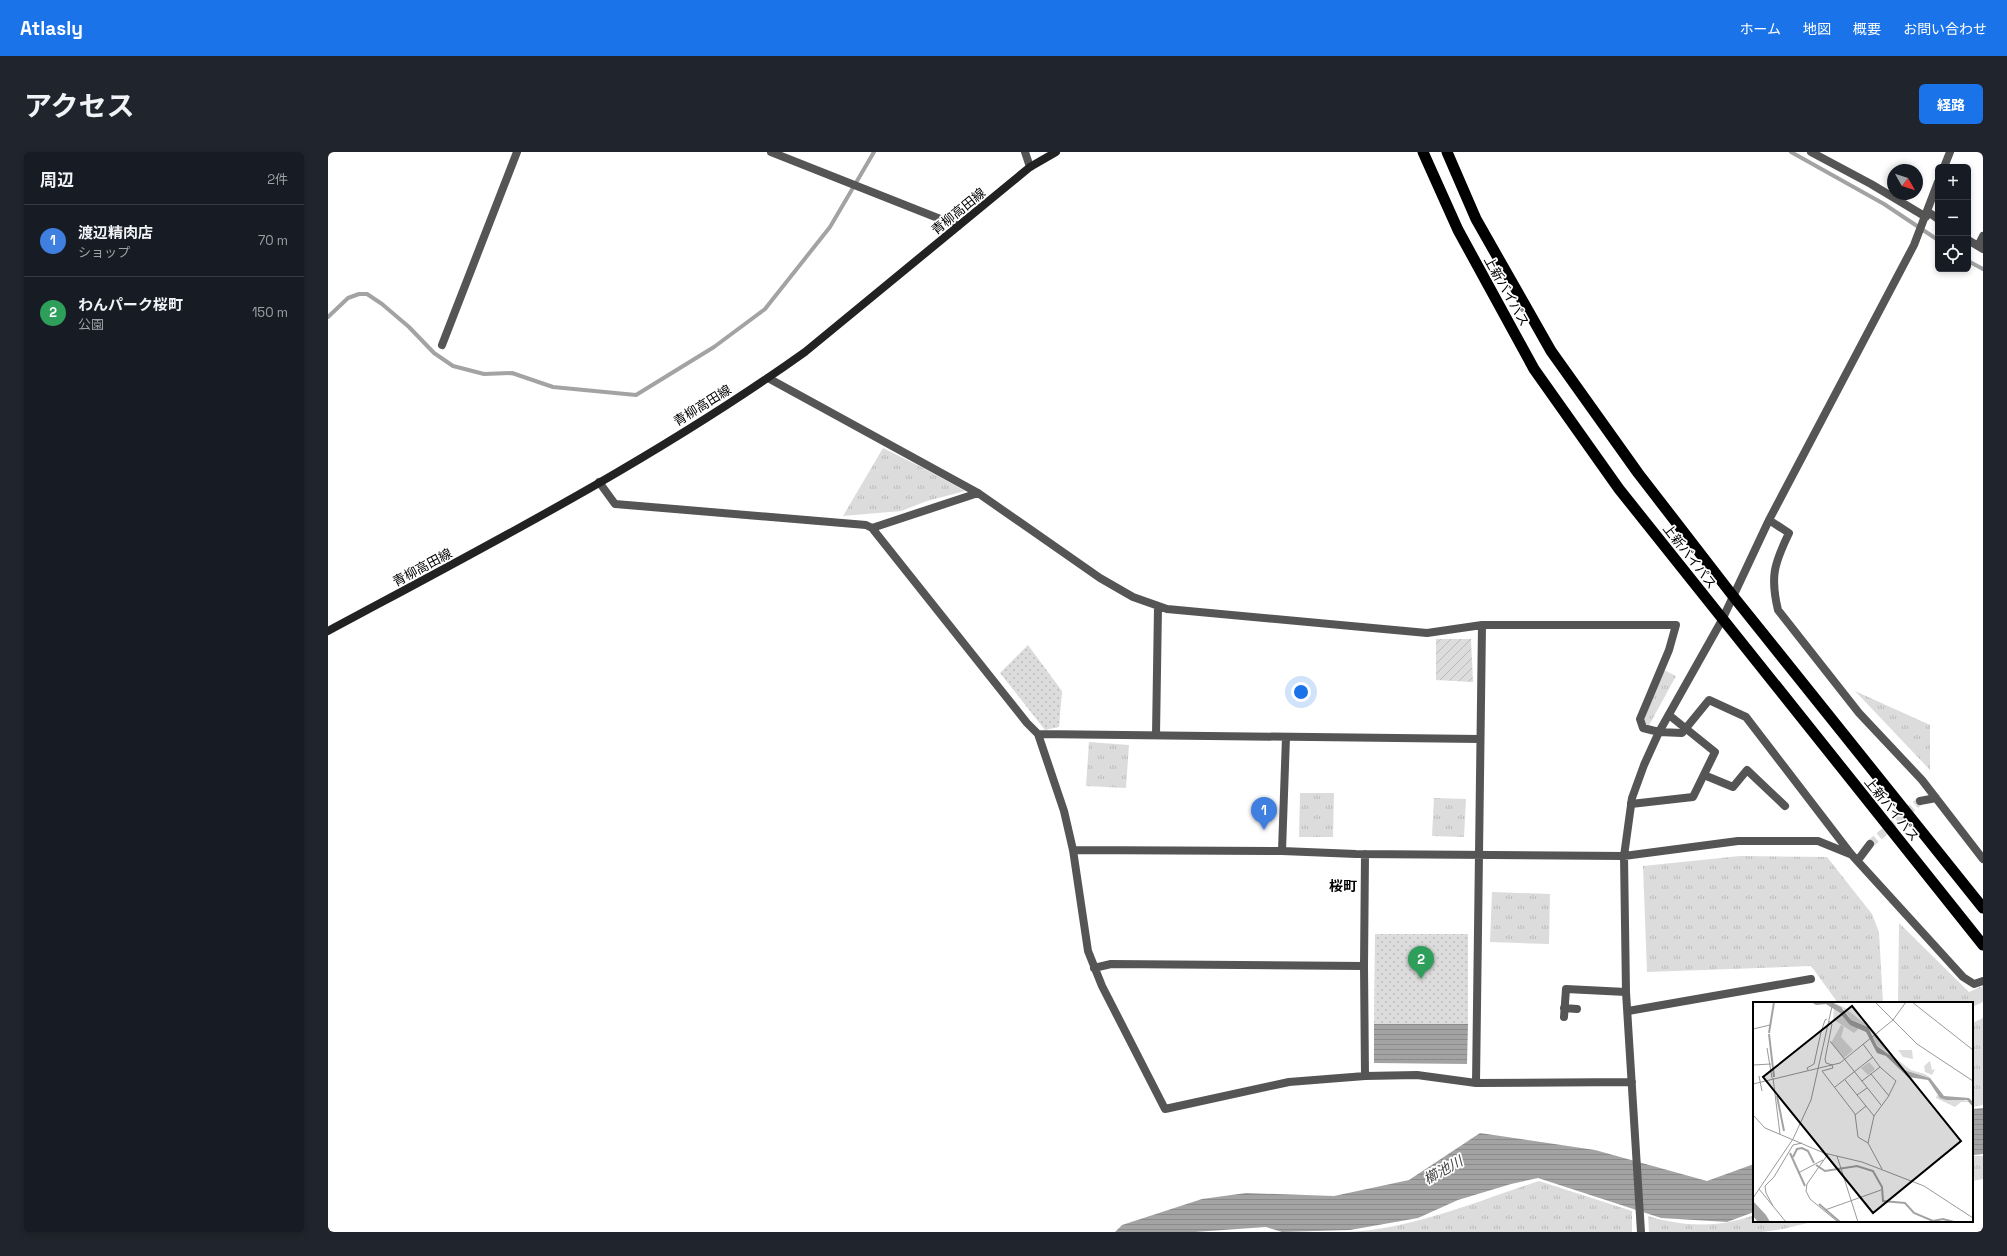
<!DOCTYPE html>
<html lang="ja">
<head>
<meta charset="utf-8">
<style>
  :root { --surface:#171b24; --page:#20242c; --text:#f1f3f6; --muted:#9ea1a6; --line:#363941; --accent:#1a73e8 }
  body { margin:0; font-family:"Space Grotesk","Noto Sans JP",sans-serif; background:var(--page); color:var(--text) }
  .controls { position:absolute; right:12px; top:12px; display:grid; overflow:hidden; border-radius:6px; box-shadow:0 2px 6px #0003 }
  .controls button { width:36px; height:36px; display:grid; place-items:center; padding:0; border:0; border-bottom:1px solid var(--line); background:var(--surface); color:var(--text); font:20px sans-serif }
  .compass { position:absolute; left:1559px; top:12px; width:36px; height:36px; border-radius:50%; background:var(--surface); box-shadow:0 2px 6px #0003; rotate:129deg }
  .you { position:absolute; left:973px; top:540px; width:14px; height:14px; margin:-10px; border:3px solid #fff; border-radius:50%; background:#1a73e8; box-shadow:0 0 0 6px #1a73e833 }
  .badge { display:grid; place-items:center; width:26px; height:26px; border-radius:50%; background:var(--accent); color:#fff; font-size:13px; font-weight:700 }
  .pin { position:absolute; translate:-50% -33px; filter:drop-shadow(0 1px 2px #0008) }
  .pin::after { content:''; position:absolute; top:21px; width:14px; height:12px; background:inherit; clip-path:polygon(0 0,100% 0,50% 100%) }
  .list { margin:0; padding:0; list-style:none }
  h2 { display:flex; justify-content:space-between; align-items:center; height:52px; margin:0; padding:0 16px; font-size:17px }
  h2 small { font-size:13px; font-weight:400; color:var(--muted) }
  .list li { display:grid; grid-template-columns:26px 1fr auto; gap:12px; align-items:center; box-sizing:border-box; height:72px; padding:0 16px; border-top:1px solid var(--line) }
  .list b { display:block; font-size:15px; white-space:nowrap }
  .list p { margin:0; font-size:13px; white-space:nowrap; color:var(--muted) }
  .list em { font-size:13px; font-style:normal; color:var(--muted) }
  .icon { flex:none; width:22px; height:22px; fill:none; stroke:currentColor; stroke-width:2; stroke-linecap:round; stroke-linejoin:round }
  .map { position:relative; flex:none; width:1655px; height:1080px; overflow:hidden; border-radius:6px }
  header { display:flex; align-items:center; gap:24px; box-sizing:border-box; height:56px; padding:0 20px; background:var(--accent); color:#fff }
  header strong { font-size:19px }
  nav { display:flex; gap:22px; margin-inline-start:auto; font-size:14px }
  .intro { display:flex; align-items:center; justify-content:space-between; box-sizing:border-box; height:96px; padding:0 24px }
  h1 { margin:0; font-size:28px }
  .button { padding:10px 18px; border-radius:6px; background:var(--accent); color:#fff; font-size:14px; font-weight:700 }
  main { display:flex; gap:24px; padding:0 24px }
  aside { flex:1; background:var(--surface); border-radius:6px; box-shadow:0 2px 6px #0003 }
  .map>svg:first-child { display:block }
</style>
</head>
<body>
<header>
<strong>Atlasly</strong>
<nav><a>ホーム</a><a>地図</a><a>概要</a><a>お問い合わせ</a></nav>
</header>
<div class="intro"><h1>アクセス</h1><a class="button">経路</a></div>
<main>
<aside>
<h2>周辺<small>2件</small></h2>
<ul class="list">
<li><span class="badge" style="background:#3f7fe0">1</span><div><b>渡辺精肉店</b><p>ショップ</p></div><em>70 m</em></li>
<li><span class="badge" style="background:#2e9e5b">2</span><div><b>わんパーク桜町</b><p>公園</p></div><em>150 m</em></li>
</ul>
</aside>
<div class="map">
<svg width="1655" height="1080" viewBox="0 0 1655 1080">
  <defs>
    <pattern id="grass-tufts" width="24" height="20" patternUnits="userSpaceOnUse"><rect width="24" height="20" fill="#dcdcdc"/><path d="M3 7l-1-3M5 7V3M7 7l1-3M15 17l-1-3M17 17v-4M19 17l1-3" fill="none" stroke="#bbb"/></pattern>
    <pattern id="park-dots" width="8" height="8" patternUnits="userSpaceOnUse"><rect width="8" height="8" fill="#dcdcdc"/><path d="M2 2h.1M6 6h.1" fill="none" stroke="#bbb" stroke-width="1.8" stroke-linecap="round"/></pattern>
    <pattern id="garden-furrows" width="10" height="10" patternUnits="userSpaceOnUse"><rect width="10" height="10" fill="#dcdcdc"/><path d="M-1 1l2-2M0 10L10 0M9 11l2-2" fill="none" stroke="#bbb"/></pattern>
    <pattern id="water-rules" width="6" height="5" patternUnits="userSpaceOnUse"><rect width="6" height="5" fill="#a3a3a3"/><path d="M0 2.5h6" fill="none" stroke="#8b8b8b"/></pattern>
  </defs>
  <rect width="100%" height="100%" fill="#fff"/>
  <path fill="url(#grass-tufts)" d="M 555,296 L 595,316 L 637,339 L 599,349 L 573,359 L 515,364 Z
    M 1336,518 L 1348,524 L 1319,577 L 1314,566 Z
    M 1527,539 L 1602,573 L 1602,618 Z
    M 761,590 L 801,593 L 798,636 L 758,634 Z
    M 972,641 L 1006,641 L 1005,685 L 971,685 Z
    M 1106,646 L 1138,647 L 1136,685 L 1104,684 Z
    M 1412,704 L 1499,705 L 1544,762 L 1551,780 L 1555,851 L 1510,851 L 1483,814 L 1319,820 L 1315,714 Z
    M 1164,740 L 1222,742 L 1221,792 L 1162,790 Z
    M 1571,771 L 1641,840 L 1655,834 L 1655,850 L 1644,855 L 1644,851 L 1570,851 Z
    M 1655,866 L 1655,953 L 1644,955 L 1644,871 Z
    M 1644,1004 L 1655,1004 L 1655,1027 L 1644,1029 Z
    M 1211,1029 L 1304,1059 L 1304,1080 L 1020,1080 C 1086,1077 1149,1049 1211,1029 Z
    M 1426,1063 L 1426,1069 L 1488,1069 L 1455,1077 L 1434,1080 L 1321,1080 L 1320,1064 C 1355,1075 1392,1076 1426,1063 Z"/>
  <path fill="url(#park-dots)" d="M 700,493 L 734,539 L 731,575 L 717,578 L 672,521 Z
    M 1047,782 L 1140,782 L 1140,872 L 1046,872 Z"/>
  <path fill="url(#garden-furrows)" d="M 1108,487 L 1143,487 L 1145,530 L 1108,528 Z"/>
  <path fill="url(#water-rules)" d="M 1046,872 L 1140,872 L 1139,912 L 1046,911 Z
    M 1655,956 L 1655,1002 L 1644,1003 L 1644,957 Z
    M 1152,981 L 1267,998 L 1379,1029 L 1426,1012 L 1426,1060 L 1399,1070 L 1333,1066 L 1210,1026 L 1183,1032 L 1130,1048 L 1090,1066 L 1022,1078 L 954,1080 L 938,1075 L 867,1080 L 787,1080 L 794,1073 L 874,1047 L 918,1041 L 1006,1044 L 1081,1028 Z"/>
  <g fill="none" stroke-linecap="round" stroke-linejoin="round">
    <path stroke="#a3a3a3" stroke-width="4" d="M 1463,0 L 1556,52 L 1610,88
      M 1640,109 L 1655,117
      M 0,165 L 20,146 L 31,142 L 39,142 L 54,152 L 81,175 L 106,201 L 125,214 L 156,222 L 184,221 L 225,235 L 308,243 L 386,195 L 437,157 L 502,75 L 546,0"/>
    <path stroke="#d9d9d9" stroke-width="8" stroke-dasharray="8 4" stroke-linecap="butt" d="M 1542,692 L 1592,649"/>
    <path stroke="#555" stroke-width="8" d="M 440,226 L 650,341
      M 1376,623 L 1405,635 L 1419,618 L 1457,654
      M 1303,652 L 1365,645 L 1387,600 L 1341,563
      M 1236,856 L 1249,857
      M 1300,859 L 1483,827
      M 1236,865 L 1238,837 L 1298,840"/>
    <path stroke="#555" stroke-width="8" d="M 443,0 L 630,74
      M 697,0 L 702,15
      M 1483,0 L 1543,32 L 1598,65
      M 1616,15 L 1622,0
      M 1599,59 L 1610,67
      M 1640,88 L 1655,97
      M 1650,94 L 1655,84
      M 114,193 L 189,0
      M 271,330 L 287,352 L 538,373 L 544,376 L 699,571 L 710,582 L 736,659 L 745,698 L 760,799 L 774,834 L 837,957 L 961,930 L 1037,924 L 1089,923 L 1148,931 L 1304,930
      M 1441,368 L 1461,381 C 1446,412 1442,425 1450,458 L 1531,561 L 1594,628 L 1655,707
      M 544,376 L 650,341 L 772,426 L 805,445 L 839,457 L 1099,481 L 1154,473 L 1348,473 L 1341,498 L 1312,567 L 1315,576 L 1331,580 L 1354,581 L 1381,548 L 1418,565 L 1523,702 L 1635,825 L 1646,832 L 1655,829
      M 710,582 L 1152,587
      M 828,583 L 830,455
      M 1592,649 L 1608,646
      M 745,698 L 954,699 L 1028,702 L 1296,704 L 1410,689 L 1490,689 L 1522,702
      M 954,699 L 958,585
      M 1037,702 L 1036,814 L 1037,924
      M 1530,708 L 1542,692
      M 766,816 L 783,812 L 1036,814
      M 1148,931 L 1154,473
      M 1313,1080 L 1298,840 L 1296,704 L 1304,646 L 1316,613 L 1331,580 L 1394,468 L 1441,368 L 1586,93 L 1610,30"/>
    <path stroke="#222" stroke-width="8" d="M 0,479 C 162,392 327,307 477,200 L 702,15 L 728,0"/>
    <path stroke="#000" stroke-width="11" d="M 1095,0 L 1130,78 L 1206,217 L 1291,337 L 1655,793
      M 1119,0 L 1148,67 L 1223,199 L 1310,321 L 1405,444 L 1655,756"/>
  </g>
  <g text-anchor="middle" stroke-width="3.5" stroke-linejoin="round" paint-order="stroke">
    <g font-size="13" fill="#000" stroke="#fff">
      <text transform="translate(630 59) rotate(-39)" y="5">青柳高田線</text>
      <text transform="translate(1179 139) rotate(61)" y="5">上新バイパス</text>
      <text transform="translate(374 253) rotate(-32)" y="5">青柳高田線</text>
      <text transform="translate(1362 404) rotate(52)" y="5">上新バイパス</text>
      <text transform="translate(94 415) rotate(-28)" y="5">青柳高田線</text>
      <text transform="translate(1564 657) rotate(51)" y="5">上新バイパス</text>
    </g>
    <g font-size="14" font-weight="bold" fill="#000" stroke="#fff">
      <text x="1015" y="739">桜町</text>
    </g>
    <g font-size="14" font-style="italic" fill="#444" stroke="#fff">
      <text transform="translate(1115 1018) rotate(-29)" y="5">櫛池川</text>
    </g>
  </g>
  <g transform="translate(1425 850)">
    <rect width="220" height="220" fill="#fff"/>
    <path d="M 83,2 L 92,6 L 122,30 L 120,32 L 114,24 L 98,18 L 92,8 ZM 81,7 L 92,15 L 97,23 L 106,26 L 101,31 L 80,17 ZM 88,23 L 91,25 L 88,35 L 100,48 L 91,56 L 78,41 ZM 123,31 L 141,55 L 158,68 L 172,72 L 178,76 L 151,68 L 139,53 L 124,43 L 120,34 ZM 184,93 L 193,98 L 207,97 L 217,100 L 208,100 L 202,105 L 183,96 Z" fill="#dcdcdc"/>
    <path d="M 145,48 L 159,48 L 160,57 L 150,55 ZM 177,59 L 179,68 L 182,67 L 179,73 L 172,70 L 171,64 Z" fill="#dcdcdc"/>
    <path d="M 116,60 L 122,67 L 115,73 L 108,66 Z" fill="#dcdcdc"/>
    <path d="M 58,0 L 79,0 L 88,5 L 98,18 L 115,25 L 124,44 L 138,54 L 151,68 L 177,76 L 191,94 L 216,96 L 220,100 L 220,105 L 214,98 L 193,98 L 187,96 L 175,78 L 155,75 L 133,54 L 124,51 L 113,30 L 97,23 L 87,11 L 73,2 L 63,3 ZM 0,199 L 13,213 L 17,220 L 5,220 L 0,214 Z" fill="#a3a3a3"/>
    <path fill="none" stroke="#a3a3a3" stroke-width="2" d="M 16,31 L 21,0M 16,32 L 21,75M 24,94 L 31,129M 37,151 L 52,184M 40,155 L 44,147 L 49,146 L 55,149 L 61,161M 63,163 L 72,169 L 104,164 L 120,169 L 129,185 L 130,199 L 152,201 L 161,211 L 180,219 L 190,217 L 201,220M 66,202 L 87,220"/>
    <path fill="none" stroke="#999" stroke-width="1" d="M 122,0 L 164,42 L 220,79M 159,0 L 220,48M 76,19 L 79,22 L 72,57 L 73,61 L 79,63M 0,27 L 17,23M 77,39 L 128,103M 110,42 L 127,65 L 143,79 L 135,95 L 121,114 L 115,141 L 129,167M 14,46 L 19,76M 0,63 L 18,62M 79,63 L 80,66 L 69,69 L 102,112 L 105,135 L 115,141M 55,68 L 54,66 L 61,62 L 68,30 L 72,18 L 74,17M 118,72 L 136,94M 6,74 L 9,89M 20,76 L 27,132M 92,78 L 121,114M 109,79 L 127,65M 0,82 L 87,61 L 140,18 L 153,0M 82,85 L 120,55M 104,93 L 114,86M 0,113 L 12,126 L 71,151 L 109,160 L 171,184 L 220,216M 102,113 L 113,104M 75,152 L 54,182 L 53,189 L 57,197 L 85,220M 84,154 L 105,220M 45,171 L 70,158M 6,187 L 33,220M 0,196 L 40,137 L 58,98 L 80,0M 20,204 L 13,191 L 12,184 L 21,175 L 40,143 L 49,141M 72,208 L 128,188"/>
    <path fill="#000" fill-opacity="0.15" stroke="#000" stroke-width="2" d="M 99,4 L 208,139 L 120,211 L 10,75 Z"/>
    <rect width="220" height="220" fill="none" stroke="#000" stroke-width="2"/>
  </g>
</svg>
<div class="controls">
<button>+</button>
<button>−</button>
<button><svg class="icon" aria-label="locate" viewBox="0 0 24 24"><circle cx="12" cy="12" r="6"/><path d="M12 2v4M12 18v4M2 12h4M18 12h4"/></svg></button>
</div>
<svg class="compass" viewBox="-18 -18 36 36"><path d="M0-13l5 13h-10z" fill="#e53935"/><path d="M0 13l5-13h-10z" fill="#9ea1a6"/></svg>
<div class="you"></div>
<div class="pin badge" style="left:936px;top:678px;background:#3f7fe0">1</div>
<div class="pin badge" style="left:1093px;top:827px;background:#2e9e5b">2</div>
</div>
</main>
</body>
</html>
